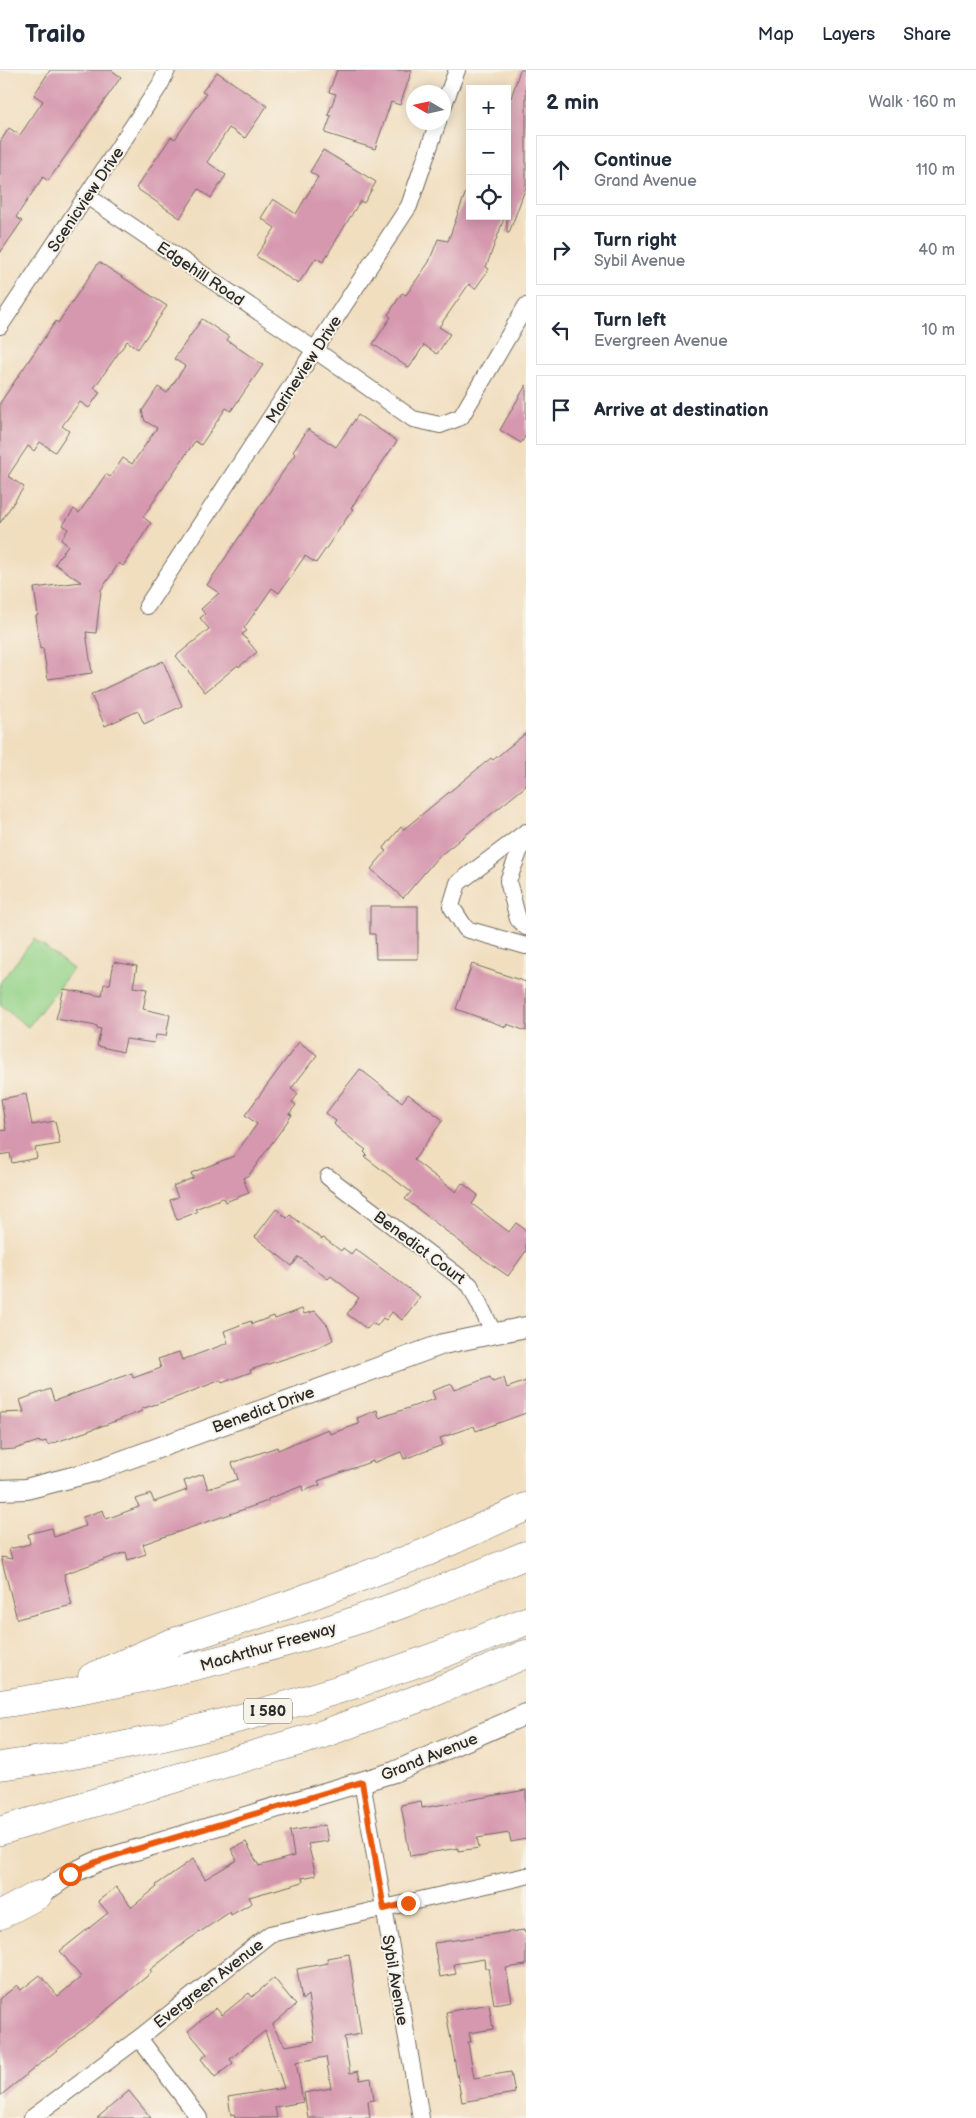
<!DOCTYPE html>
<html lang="en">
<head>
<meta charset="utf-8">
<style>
  :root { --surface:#fff; --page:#f6f6f7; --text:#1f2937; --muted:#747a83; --line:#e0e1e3 }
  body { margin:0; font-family:"Balsamiq Sans",sans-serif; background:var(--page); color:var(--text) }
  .controls { position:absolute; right:15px; top:15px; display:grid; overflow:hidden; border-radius:0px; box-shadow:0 2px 12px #0003 }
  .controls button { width:45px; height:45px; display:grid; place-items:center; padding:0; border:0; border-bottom:1px solid var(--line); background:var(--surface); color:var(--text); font:25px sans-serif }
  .compass { position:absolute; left:406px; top:15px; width:45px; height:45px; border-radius:50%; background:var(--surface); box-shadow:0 2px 12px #0003; rotate:279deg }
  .stop { position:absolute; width:15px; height:15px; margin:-11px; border:4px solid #ea580c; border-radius:50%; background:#fff }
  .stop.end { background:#ea580c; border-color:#fff; box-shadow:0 1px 5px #0008 }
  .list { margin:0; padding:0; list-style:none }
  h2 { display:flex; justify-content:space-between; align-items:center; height:65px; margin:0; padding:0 20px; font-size:21px }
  h2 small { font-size:16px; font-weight:400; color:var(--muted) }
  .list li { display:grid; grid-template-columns:32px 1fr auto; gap:15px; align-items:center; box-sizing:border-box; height:70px; margin:0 10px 10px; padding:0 10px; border:1px solid var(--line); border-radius:0px }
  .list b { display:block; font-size:19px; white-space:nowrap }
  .list p { margin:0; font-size:16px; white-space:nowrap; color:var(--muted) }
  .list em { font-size:16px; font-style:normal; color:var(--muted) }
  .icon { flex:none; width:28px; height:28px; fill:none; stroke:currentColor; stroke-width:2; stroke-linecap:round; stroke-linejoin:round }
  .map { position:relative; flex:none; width:526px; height:2048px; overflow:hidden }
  header { display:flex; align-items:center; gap:30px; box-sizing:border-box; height:70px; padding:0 25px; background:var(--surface); border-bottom:1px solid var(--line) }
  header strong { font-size:24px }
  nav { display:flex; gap:28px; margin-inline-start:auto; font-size:18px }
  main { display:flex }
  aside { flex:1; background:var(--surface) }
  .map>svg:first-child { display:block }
</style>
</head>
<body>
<header>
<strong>Trailo</strong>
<nav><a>Map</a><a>Layers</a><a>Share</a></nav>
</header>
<main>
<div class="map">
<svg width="526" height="2048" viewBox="0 0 526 2048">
  <rect width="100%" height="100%" fill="#f7f3e8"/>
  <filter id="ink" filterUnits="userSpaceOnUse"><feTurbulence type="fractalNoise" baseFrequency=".02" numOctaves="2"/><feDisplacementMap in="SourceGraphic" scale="10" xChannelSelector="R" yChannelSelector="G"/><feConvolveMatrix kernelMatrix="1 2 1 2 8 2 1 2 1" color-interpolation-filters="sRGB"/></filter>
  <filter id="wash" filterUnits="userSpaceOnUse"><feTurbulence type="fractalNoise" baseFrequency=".0096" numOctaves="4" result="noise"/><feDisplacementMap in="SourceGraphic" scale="20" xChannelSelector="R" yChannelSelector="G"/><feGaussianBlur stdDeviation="1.12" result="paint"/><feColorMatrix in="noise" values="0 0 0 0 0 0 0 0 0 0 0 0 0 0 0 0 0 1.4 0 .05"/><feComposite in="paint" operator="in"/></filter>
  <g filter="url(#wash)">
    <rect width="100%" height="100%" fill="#f1debf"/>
    <path fill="#95d48a" stroke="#60805a" d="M 34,869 L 73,899 L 28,957 L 0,935 L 0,913 Z"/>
    <g id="blocks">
      <path fill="#d698af" d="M 50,0 L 111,0 L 121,7 L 48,111 L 43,107 L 16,147 L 22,151 L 0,183 L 0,72 L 9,58 L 20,65 L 43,31 L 34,25 Z
        M 337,0 L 412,0 L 400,35 L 391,32 L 375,79 L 325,63 L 331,46 L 328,45 L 336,24 L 329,22 Z
        M 520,0 L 526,0 L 526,117 L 509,163 L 507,163 L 507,27 L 511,28 Z
        M 217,2 L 267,36 L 245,68 L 229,58 L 207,92 L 226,105 L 211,128 L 199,119 L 180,148 L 136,118 L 171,67 L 175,69 L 206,24 L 202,22 Z
        M 323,80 L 376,112 L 364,133 L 360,131 L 323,192 L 316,188 L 298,214 L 256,186 L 275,158 L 261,148 L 273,129 L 296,144 L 318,107 L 310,102 Z
        M 468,116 L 470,117 L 470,146 L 505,146 L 486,197 L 489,199 L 475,219 L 469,214 L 439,257 L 450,264 L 437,284 L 424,275 L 409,298 L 373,274 L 391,247 L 388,245 L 402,223 L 406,225 L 429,192 L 438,169 L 448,171 Z
        M 99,192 L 167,236 L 138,279 L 127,271 L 94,318 L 100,322 L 89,338 L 80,332 L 62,356 L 69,361 L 55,382 L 40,372 L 34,381 L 28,376 L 8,406 L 24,417 L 0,453 L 0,333 L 38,277 L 56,251 L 58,253 Z
        M 202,249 L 229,267 L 227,270 L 263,295 L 231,341 L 226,338 L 201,375 L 195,371 L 143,447 L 151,453 L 123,496 L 119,493 L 101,520 L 96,563 L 86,562 L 92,603 L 48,609 L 43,578 L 40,579 L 36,546 L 38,545 L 34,518 L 81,512 L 55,494 L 68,475 L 61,470 L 68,459 L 63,455 L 74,439 L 79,443 L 106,404 L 110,407 L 123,388 L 132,394 L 157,358 L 145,351 L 142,341 L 158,317 L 167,323 L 185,296 L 174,289 Z
        M 526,315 L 526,365 L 521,373 L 500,360 Z
        M 358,345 L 397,371 L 351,438 L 353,439 L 316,493 L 305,486 L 279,523 L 272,518 L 244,558 L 247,561 L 242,564 L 257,582 L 239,597 L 238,595 L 205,622 L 176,586 L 209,559 L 200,548 L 205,544 L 201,539 L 219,523 L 207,515 L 295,384 L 293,382 L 308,359 L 336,377 Z
        M 163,591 L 182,636 L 144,654 L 138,641 L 105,656 L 91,625 Z
        M 526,663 L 526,716 L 437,788 L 403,828 L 371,799 L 386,781 L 383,779 L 401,757 L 404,759 L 491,688 L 493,690 Z
        M 370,836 L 418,836 L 418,889 L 376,889 L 375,864 L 370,864 Z
        M 114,892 L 137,896 L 133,917 L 147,919 L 143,939 L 170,945 L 166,966 L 156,965 L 154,973 L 126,969 L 123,982 L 97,976 L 101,959 L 97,958 L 97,956 L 56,949 L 64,919 L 102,926 L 104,914 L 110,914 Z
        M 472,894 L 526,912 L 526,961 L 507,954 L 506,957 L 456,939 Z
        M 299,972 L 317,985 L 291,1019 L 298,1024 L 292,1032 L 296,1035 L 289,1044 L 292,1045 L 249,1105 L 243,1108 L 249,1123 L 225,1132 L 223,1128 L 195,1139 L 197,1142 L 177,1150 L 170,1130 L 178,1127 L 173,1116 L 193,1108 L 191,1103 L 234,1086 L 257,1054 L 245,1045 Z
        M 360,999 L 402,1032 L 408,1024 L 443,1050 L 414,1090 L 456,1122 L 462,1113 L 478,1125 L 472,1134 L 509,1162 L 516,1153 L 526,1160 L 526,1181 L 508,1206 L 468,1178 L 405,1129 L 411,1122 L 365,1087 L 367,1085 L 364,1082 L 366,1080 L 340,1060 L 334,1054 L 336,1051 L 326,1043 Z
        M 26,1024 L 32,1055 L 55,1051 L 60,1074 L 35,1078 L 37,1088 L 12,1093 L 10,1083 L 0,1085 L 0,1061 L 6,1060 L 1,1029 Z
        M 276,1139 L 287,1148 L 290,1145 L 322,1169 L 324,1168 L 341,1181 L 343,1178 L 351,1184 L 355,1179 L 420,1227 L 402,1250 L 392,1242 L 386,1250 L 383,1248 L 377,1256 L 372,1253 L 367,1259 L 347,1244 L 359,1228 L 331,1206 L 328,1209 L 299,1187 L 292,1196 L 255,1167 Z
        M 302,1239 L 304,1244 L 315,1241 L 328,1256 L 333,1270 L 315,1279 L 250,1300 L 251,1302 L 222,1313 L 221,1310 L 172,1329 L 141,1339 L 142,1341 L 116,1351 L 48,1375 L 46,1371 L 40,1373 L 39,1371 L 15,1379 L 0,1380 L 0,1343 L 24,1342 L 20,1330 L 50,1319 L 54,1331 L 132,1303 L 133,1308 L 161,1298 L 158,1289 L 179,1282 L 182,1290 L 228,1273 L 224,1261 L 251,1251 L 252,1254 L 274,1246 L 275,1249 Z
        M 490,1307 L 493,1312 L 504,1308 L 507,1318 L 526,1311 L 526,1343 L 476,1361 L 474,1356 L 440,1368 L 443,1375 L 404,1389 L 401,1382 L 373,1393 L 373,1391 L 318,1411 L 320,1415 L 303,1421 L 302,1416 L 268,1429 L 268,1431 L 143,1474 L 146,1484 L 128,1490 L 126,1482 L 64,1504 L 72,1535 L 17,1549 L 1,1487 L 12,1489 L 9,1479 L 30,1474 L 28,1464 L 52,1458 L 54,1467 L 86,1456 L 83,1447 L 103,1440 L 106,1449 L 139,1437 L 136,1429 L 151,1424 L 154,1432 L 187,1420 L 184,1411 L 203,1404 L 208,1419 L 238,1409 L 232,1393 L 277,1377 L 278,1380 L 328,1359 L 330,1364 L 359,1354 L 357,1348 L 377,1340 L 379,1348 L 435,1329 L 432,1321 L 452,1314 L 455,1320 Z
        M 526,1720 L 526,1769 L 511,1772 L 509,1763 L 477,1768 L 479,1778 L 458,1781 L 458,1778 L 410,1786 L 401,1735 L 421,1731 L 422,1738 Z
        M 325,1755 L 328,1771 L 308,1774 L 316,1805 L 302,1808 L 303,1812 L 249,1827 L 252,1833 L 231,1845 L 230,1842 L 188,1870 L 150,1900 L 152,1902 L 115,1933 L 0,2026 L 0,1929 L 17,1915 L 21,1920 L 40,1905 L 58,1926 L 81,1907 L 60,1881 L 108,1843 L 98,1831 L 116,1817 L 132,1837 L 157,1817 L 156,1815 L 193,1789 L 205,1809 L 237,1790 L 231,1779 L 246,1772 L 259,1796 L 294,1786 L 290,1761 Z
        M 524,1860 L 524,1862 L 526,1862 L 526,1895 L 506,1898 L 512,1931 L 494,1934 L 488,1898 L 485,1898 L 484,1889 L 454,1894 L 456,1904 L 440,1907 L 434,1873 Z
        M 349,1884 L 361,1964 L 344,1967 L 350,2003 L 358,2001 L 360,2010 L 371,2008 L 374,2030 L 368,2031 L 370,2048 L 308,2048 L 304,2023 L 331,2018 L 326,1987 L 296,1992 L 303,2032 L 275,2037 L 277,2048 L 235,2048 L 234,2044 L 231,2045 L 228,2027 L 284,2018 L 265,1961 L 230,1989 L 233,1993 L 215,2007 L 201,1989 L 207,1984 L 188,1961 L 216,1938 L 222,1945 L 249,1923 L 252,1927 L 274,1908 L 296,1935 L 272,1955 L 285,1976 L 315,1971 L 308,1925 L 302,1930 L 297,1899 L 328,1893 L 327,1888 Z
        M 489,1934 L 493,1959 L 469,1963 L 471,1972 L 468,1972 L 474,2008 L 511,2002 L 515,2023 L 462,2032 L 446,1942 Z
        M 129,2021 L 151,2048 L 97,2048 Z"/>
    </g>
  </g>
  <g filter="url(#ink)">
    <use href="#blocks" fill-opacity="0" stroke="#706a5f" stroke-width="1"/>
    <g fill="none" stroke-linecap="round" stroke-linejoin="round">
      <defs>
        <path id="minor" d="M 443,37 L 457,0
          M 87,126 L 315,280 L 413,349 L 440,355 L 461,347 L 526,236
          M 0,256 L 160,15 L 167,0
          M 147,536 L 409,136 L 438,52
          M 526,762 L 458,813 L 451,836 L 466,859 L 526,876
          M 526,764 L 508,811 L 518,849 L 526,857
          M 328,1107 L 470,1215 L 493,1262
          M 362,1712 L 421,2048
          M 139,1968 L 199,2048
          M 32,2048 L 139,1968 L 270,1864 L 526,1806"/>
        <path id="tertiary" d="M 0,1420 L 26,1419 L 92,1402 L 443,1274 L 526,1257
          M 28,1833 L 70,1804 L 96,1792 L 394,1702 L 526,1644"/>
        <path id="motorway" d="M 92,1607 L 168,1574 L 290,1534 L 427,1482 L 526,1437
          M 0,1634 C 110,1618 218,1593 324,1561 C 393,1539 460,1512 526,1485
          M 0,1696 C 44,1690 88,1683 131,1674 C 266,1646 398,1604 526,1551
          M 0,1761 L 323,1664 L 425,1626 L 526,1584
          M 0,1845 L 38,1825"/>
      </defs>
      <use href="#minor" stroke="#706a5f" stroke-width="18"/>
      <use href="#tertiary" stroke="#706a5f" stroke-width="22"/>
      <use href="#motorway" stroke="#706a5f" stroke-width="29"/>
      <use href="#minor" stroke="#fff" stroke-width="16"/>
      <use href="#tertiary" stroke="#fff" stroke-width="20"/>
      <use href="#motorway" stroke="#fff" stroke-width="28"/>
    </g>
  </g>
  <g fill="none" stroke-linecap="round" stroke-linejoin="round" filter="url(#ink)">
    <path stroke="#ea580c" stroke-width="6" d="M 70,1804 L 96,1792 L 130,1781 L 362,1712 L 384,1839 L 408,1833"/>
  </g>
  <g text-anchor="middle" stroke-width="4" stroke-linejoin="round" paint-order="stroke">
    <rect fill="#f7f3e8" stroke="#686764" stroke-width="1" x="244" y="1628.5" width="48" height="25" rx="4"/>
    <g font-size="15" font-weight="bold" fill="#2b2b2b">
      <text x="268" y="1646">I 580</text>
    </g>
    <g font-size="16" fill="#2b2b2b" stroke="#f7f3e8">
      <text transform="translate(85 129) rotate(-56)" y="6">Scenicview Drive</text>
      <text transform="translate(201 203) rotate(34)" y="6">Edgehill Road</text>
      <text transform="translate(303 299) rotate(-57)" y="6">Marineview Drive</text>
      <text transform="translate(420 1177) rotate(37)" y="6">Benedict Court</text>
      <text transform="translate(263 1339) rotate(-20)" y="6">Benedict Drive</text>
      <text transform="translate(268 1576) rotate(-16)" y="6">MacArthur Freeway</text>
      <text transform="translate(429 1686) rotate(-22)" y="6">Grand Avenue</text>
      <text transform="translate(396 1910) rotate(80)" y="6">Sybil Avenue</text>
      <text transform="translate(208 1913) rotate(-38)" y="6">Evergreen Avenue</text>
    </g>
  </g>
</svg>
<div class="controls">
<button>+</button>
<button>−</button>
<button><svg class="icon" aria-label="locate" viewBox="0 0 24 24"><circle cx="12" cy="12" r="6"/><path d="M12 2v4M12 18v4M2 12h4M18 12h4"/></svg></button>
</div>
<svg class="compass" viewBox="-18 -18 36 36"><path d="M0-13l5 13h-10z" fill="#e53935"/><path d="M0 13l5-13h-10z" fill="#747a83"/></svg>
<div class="stop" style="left:70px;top:1804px"></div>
<div class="stop end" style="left:408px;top:1833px"></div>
</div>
<aside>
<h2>2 min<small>Walk · 160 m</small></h2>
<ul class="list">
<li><svg class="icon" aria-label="ahead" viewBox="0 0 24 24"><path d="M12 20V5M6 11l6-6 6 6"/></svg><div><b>Continue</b><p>Grand Avenue</p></div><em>110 m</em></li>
<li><svg class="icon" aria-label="right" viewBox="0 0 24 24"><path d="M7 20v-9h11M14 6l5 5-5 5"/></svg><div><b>Turn right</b><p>Sybil Avenue</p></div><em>40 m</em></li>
<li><svg class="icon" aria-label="left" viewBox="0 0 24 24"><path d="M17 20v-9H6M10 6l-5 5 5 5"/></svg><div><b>Turn left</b><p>Evergreen Avenue</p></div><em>10 m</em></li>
<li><svg class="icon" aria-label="arrive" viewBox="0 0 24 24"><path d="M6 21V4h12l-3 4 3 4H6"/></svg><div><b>Arrive at destination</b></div></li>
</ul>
</aside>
</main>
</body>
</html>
